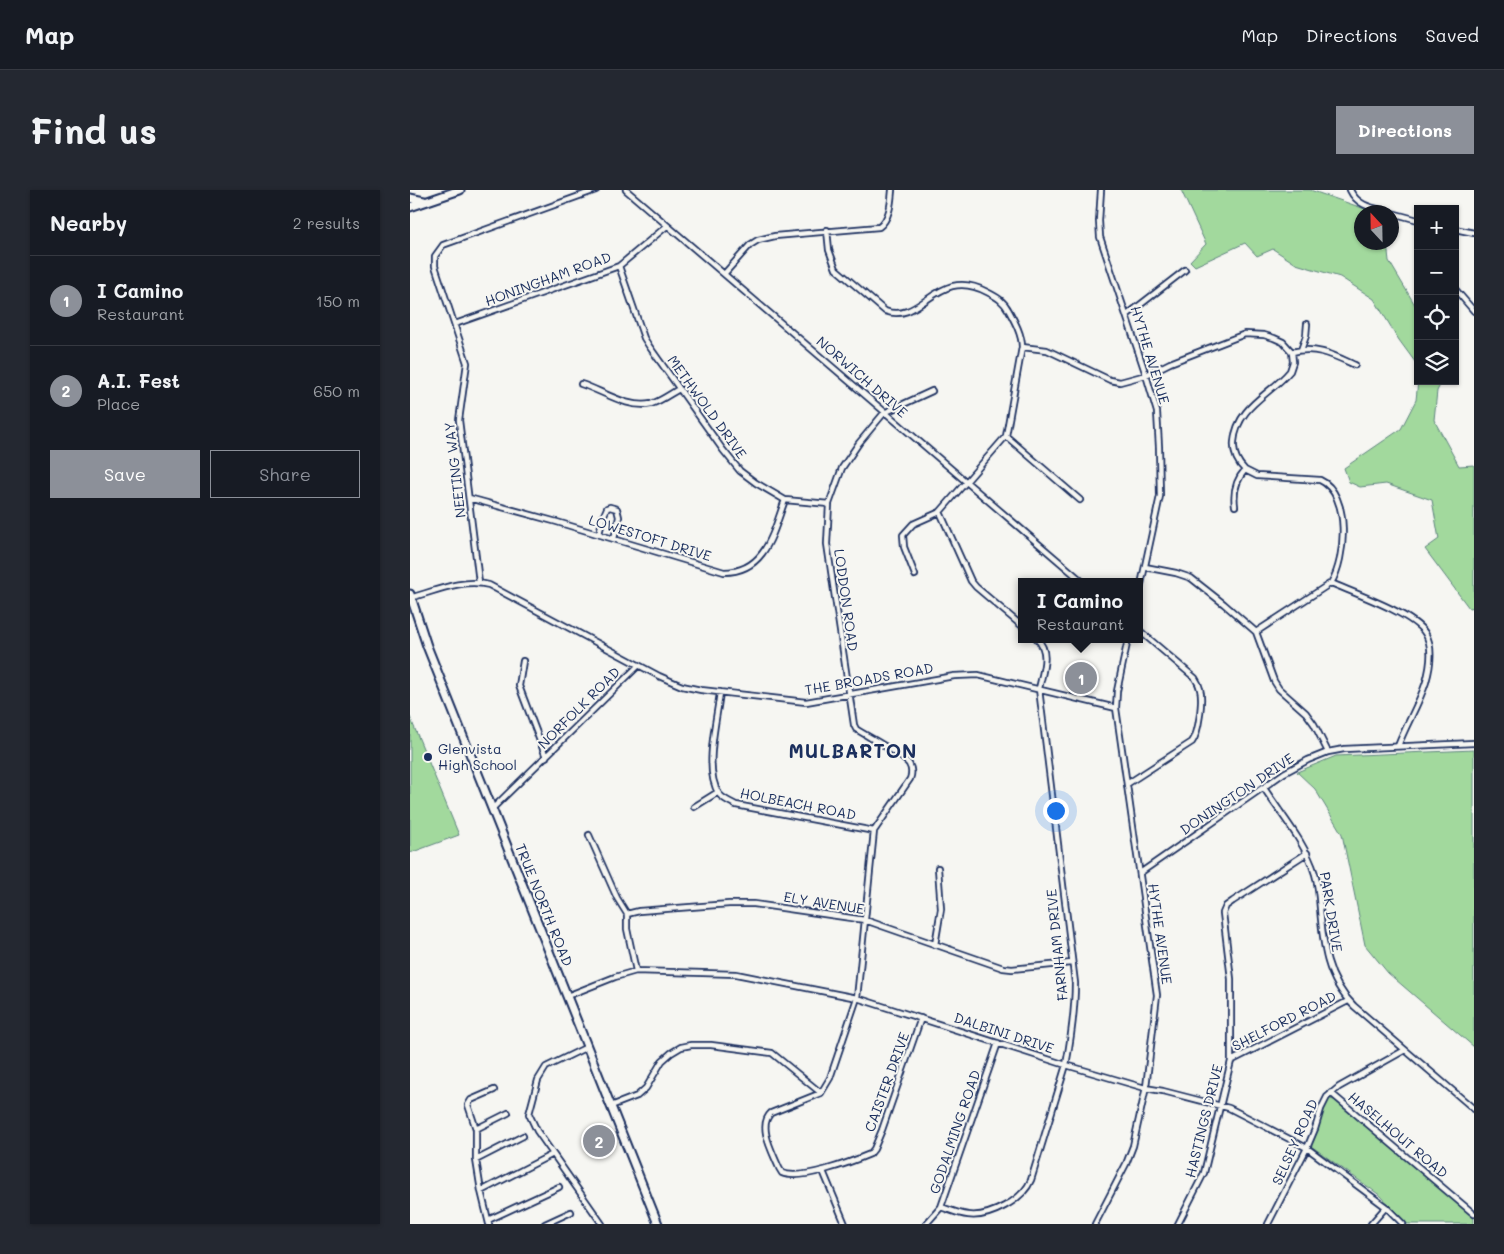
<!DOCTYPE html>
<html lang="en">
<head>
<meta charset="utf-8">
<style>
  :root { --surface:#171b24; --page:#242831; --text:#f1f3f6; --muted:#9ea1a6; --line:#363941; --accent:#8c9099 }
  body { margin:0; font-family:Mali,sans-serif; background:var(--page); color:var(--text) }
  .controls { position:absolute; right:15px; top:15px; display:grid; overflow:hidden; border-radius:0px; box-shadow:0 1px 4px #0004 }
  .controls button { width:45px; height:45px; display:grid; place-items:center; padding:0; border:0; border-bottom:1px solid var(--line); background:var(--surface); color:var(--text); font:25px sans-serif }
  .compass { position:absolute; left:944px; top:15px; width:45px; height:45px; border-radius:50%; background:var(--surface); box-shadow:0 1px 4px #0004; rotate:338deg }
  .you { position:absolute; left:645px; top:620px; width:18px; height:18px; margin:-12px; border:4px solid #fff; border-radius:50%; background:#1a73e8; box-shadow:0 0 0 8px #1a73e833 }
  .badge { display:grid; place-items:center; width:32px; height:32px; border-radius:50%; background:var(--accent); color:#fff; font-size:16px; font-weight:700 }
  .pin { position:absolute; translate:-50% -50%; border:2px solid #fff; box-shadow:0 1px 5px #0006 }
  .popup { position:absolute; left:608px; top:388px; width:125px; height:65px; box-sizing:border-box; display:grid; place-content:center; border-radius:0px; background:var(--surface); filter:drop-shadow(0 1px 4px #0005); font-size:16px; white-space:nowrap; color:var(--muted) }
  .popup b { font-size:19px; color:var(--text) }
  .popup::after { content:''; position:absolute; left:50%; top:100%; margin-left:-10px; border:10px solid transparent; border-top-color:var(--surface) }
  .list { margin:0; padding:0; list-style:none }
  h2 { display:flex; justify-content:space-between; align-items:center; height:65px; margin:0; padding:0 20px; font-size:21px }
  h2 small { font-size:16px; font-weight:400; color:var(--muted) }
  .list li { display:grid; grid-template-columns:32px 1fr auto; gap:15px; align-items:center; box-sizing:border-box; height:90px; padding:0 20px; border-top:1px solid var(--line) }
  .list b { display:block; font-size:19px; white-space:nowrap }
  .list p { margin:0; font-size:16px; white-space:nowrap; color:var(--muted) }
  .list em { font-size:16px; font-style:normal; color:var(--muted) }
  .actions { display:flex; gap:10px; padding:15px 20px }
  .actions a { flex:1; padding:11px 0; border:1px solid var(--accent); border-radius:0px; text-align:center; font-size:18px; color:var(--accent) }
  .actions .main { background:var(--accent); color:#fff }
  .icon { flex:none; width:28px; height:28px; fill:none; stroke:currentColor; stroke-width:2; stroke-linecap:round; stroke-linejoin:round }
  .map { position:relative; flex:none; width:1064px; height:1034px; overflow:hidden; border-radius:0px }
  header { display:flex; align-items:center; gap:30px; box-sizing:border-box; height:70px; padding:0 25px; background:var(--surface); border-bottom:1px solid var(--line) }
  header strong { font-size:24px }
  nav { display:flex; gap:28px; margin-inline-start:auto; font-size:18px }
  .intro { display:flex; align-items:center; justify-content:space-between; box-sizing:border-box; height:120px; padding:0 30px }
  h1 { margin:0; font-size:35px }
  .button { padding:12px 22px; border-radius:0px; background:var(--accent); color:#fff; font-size:18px; font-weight:700 }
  main { display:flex; gap:30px; padding:0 30px }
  aside { flex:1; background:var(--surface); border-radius:0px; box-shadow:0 1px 4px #0004 }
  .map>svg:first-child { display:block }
</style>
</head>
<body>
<header>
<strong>Map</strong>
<nav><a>Map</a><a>Directions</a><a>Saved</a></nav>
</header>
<div class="intro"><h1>Find us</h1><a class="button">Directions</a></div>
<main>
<aside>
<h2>Nearby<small>2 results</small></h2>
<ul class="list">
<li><span class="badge">1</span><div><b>I Camino</b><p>Restaurant</p></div><em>150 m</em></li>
<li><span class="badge">2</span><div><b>A.I. Fest</b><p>Place</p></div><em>650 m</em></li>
</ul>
<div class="actions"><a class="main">Save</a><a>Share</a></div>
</aside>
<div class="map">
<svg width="1064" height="1034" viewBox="0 0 1064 1034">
  <rect width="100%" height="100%" fill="#f6f6f2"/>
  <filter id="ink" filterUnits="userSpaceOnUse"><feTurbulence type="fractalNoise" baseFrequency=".02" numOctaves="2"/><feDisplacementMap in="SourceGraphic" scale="10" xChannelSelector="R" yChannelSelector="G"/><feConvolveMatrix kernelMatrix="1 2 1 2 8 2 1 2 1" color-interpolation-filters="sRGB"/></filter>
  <g filter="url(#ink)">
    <path fill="#a2d99d" stroke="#5e847e" d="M 771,0 L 900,0 L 964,22 L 952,22 L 952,52 L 977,53 L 979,71 L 1008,120 L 1008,176 L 989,150 L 964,109 L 930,87 L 886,74 L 863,59 L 847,66 L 835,53 L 785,76 L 780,71 L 796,54 Z
      M 1008,191 L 1032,191 L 1027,201 L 1024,230 L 1049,276 L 1064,275 L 1064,417 L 1059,418 L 1015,359 L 1029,349 L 1022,310 L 976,294 L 950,297 L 939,292 L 934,278 L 991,239 L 1006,210 Z
      M 0,527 L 49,645 L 0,663 Z
      M 1064,560 L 1064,857 L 978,783 L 955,755 L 932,644 L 905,599 L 887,582 L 926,566 Z
      M 920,909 L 924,910 L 1064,1027 L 1064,1034 L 996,1034 L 971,1006 L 901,956 C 905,942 907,918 920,909 Z"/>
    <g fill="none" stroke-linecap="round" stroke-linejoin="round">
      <defs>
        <path id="street" d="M 216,0 L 673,392
          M 691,0 L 689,31 L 690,47 L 736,185 L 747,222 L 749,257 L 750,306 L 730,399
          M 940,0 C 948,17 964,18 980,22
          M 982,23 L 1008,30
          M 1045,39 L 1064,43
          M 417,40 L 419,60 L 426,79 L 475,121 C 512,135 527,75 577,102 C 587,107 594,111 599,121 C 605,132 612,145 612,157 L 596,246 L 530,322 L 503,334 L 493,345 L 494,357 L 505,385
          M 209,76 L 234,148 L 239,156 L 313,260 L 330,281 L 346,293 L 375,310 L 419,314
          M 315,83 L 340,55 L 348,50 L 365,46 L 469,37 C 480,29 481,12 482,0
          M 1045,99 L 1064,121
          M 717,125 L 775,80
          M 45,134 L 209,76 L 257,36
          M 612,157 L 637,160 L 700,190 L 710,192 L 736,185 L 760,173 L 835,144 L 854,145 L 864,148 L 873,152 L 882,162 C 906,156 923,165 945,175
          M 891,160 L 896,146 L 897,134
          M 171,194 C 193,201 218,219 241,214 C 251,211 260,204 269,199
          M 596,246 L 670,310
          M 835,280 L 847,286 L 910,290 C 941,304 936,369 921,393 L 846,442
          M 59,308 L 147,332 L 314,382 C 356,382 363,342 375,310
          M 825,316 C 823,302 826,290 835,280 C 827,272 823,263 824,252 C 827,216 860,205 880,181 L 883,172 L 882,162
          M 530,322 L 561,391 L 566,397 L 612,436
          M 189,344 L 193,327 L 197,318 L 200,317 L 207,319 L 209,327 L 204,349
          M 735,377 L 766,383 L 781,388 L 814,414 L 846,442 L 864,491 L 869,499 L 896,523 L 904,534 L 918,562
          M 69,392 L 49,230 L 57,173 L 25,76 L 25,66 L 33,55 L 186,0
          M 921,393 C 944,403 1002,423 1015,443 C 1024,457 1020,478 1016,492 C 1009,514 996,535 988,556
          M 0,408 C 25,401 54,388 79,395 L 249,486 L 272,496 L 291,500 L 396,512 L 544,486 L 568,485 L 706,518
          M 113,471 L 109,496 L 136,567
          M 310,502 C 307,530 293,580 309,604 C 313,609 320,612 326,615 L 464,641
          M 717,594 L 782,552 C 789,543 793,509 790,499 C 789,494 787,491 785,488 L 730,441
          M 854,598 C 872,626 895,652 905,684 C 908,694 909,706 910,718 C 913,754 916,789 944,816 L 1064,919
          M 284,617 L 308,602
          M 82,619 L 228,476
          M 179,645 L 207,708 L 217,724 L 217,739 L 226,781
          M 730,683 L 874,583 L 898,570 L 918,562 L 934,559 L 1064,553
          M 217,724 L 229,721 L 319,714 L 344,714 L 455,730 L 593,778 L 602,779 L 661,773
          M 525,755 L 531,719 L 528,678
          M 157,806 L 205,787 L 226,781 L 326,784 L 447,808 L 656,875 L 735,898 L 753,901 L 819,918 L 897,958 L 976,1017 L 993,1034
          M 511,828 L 472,940 L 464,959 L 460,964 C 441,972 391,991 372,983 L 369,978 C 363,963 347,936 361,923 L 411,903 L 420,888 L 447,808 L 464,641 L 500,589 C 502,584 502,579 499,574 C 492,564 458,547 446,539 L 444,535 L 417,354 L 419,314 L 432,278 L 449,253 L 474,223 L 522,201
          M 177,857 L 136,877 L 128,890 L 119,924 L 127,941 L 192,1034
          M 821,871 L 938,811
          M 921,903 L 1064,1024
          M 201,916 L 227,906 L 236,898 L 252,871 L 261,863 L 271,857 L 281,855 L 301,855 L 362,863 L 411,903
          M 66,939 L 98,923
          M 66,970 L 113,946
          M 413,981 L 435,1034
          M 71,1001 L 143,964
          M 531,1017 C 540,1020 549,1024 558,1025 C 579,1028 613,1010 621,990 L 656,875 C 661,848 665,820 665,793 L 629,499 C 632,483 641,462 627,449
          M 78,1030 L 149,997
          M 79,1034 L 71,1001 L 66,970 L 66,939 L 58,915 L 61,910 L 84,900
          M 135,1034 L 161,1022
          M 516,1034 L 531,1017 L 588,853
          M 685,1034 L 716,974 L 723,956 L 736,897 L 747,805 L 706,518 L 707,501 L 718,449
          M 768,1034 L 794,983 L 821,871 L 821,789 L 813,723 L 816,716 L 823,711 L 897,663
          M 858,1034 L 897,958 L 905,939 L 911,919 L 917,907 L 929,897 L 995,860
          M 961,1034 L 976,1017"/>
        <path id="secondary" d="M 0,8 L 14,11
          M 0,17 L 50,0
          M 0,404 L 17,456 L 248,1034"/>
      </defs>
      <use href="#street" stroke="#1b2f5e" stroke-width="8"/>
      <use href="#secondary" stroke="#1b2f5e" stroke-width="11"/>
      <use href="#street" stroke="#f6f6f2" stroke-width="4.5"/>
      <use href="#secondary" stroke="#f6f6f2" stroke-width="7"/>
    </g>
  </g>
  <circle fill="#1b2f5e" stroke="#f6f6f2" stroke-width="2" cx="18" cy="567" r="5"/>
  <g text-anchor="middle" stroke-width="4" stroke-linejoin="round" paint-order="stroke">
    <g font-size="14" fill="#1b2f5e" stroke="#f6f6f2">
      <text transform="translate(138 89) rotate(-20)" y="5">HONINGHAM ROAD</text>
      <text transform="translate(740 165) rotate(73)" y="5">HYTHE AVENUE</text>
      <text transform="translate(452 187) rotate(41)" y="5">NORWICH DRIVE</text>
      <text transform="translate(297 217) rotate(54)" y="5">METHWOLD DRIVE</text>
      <text transform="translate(45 280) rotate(-97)" y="5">NEETING WAY</text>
      <text transform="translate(240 348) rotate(17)" y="5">LOWESTOFT DRIVE</text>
      <text transform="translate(436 410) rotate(82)" y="5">LODDON ROAD</text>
      <text transform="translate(459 489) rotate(-10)" y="5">THE BROADS ROAD</text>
      <text transform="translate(169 518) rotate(-45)" y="5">NORFOLK ROAD</text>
      <text transform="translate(827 604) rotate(-34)" y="5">DONINGTON DRIVE</text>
      <text transform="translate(388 614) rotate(11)" y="5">HOLBEACH ROAD</text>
      <text transform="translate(414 713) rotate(9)" y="5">ELY AVENUE</text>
      <text transform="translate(134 715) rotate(68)" y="5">TRUE NORTH ROAD</text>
      <text transform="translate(921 722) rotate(81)" y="5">PARK DRIVE</text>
      <text transform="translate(750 744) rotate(82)" y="5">HYTHE AVENUE</text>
      <text transform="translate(647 755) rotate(-96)" y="5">FARNHAM DRIVE</text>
      <text transform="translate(874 831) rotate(-27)" y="5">SHELFORD ROAD</text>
      <text transform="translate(594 843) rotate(18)" y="5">DALBINI DRIVE</text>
      <text transform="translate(477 892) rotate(-70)" y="5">CAISTER DRIVE</text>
      <text transform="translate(794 931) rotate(-76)" y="5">HASTINGS DRIVE</text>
      <text transform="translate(545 942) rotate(-71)" y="5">GODALMING ROAD</text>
      <text transform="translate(988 945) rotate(40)" y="5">HASELHOUT ROAD</text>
      <text transform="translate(885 952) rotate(-66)" y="5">SELSEY ROAD</text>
    </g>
    <g font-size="14" fill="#1b2f5e" stroke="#f6f6f2" text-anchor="start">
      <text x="28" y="564">Glenvista<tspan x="28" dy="16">High School</tspan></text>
    </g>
    <g font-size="19" font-weight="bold" letter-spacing="1" fill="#1b2f5e" stroke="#f6f6f2">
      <text x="443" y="568">MULBARTON</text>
    </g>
  </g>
</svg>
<div class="controls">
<button>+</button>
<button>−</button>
<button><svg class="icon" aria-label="locate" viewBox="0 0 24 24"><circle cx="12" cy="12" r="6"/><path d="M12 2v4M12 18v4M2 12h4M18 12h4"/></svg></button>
<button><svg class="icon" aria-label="layers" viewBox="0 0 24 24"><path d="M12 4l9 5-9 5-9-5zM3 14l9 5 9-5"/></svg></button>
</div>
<svg class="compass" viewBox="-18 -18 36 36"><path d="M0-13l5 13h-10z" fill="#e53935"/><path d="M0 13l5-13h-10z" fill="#9ea1a6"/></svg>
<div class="you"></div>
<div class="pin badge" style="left:671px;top:488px">1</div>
<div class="popup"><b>I Camino</b>Restaurant</div>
<div class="pin badge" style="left:189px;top:951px">2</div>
</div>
</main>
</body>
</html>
